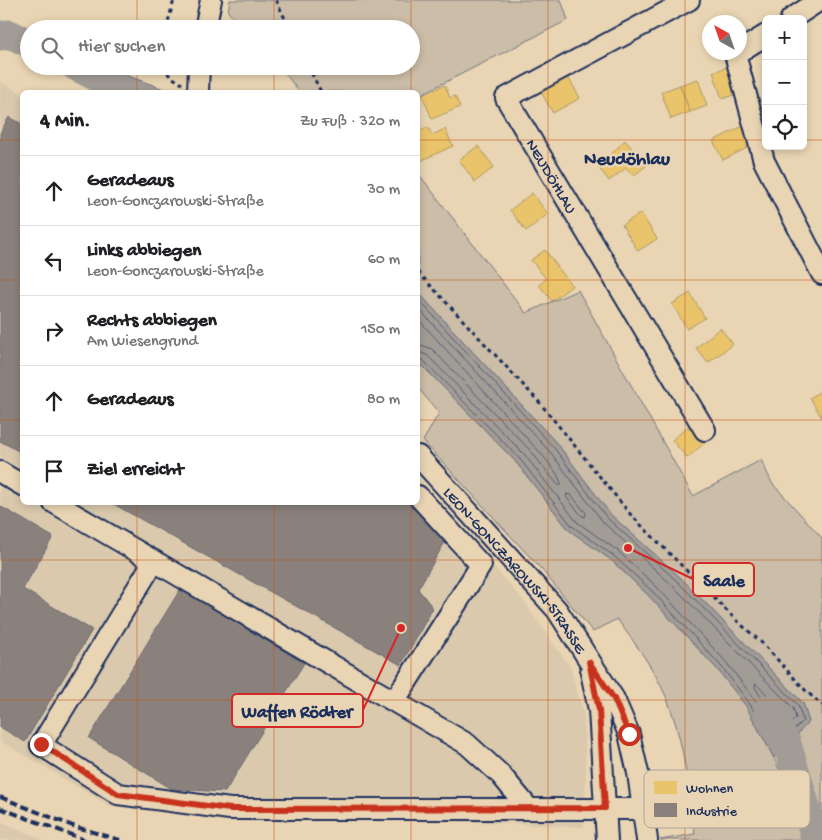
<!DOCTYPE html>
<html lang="de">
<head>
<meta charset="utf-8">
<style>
  :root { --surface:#fff; --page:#f6f6f6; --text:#202124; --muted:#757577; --line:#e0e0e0 }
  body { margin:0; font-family:"Gochi Hand",sans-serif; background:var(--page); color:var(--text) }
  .controls { position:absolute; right:15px; top:15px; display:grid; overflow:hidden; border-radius:8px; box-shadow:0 2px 8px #0003 }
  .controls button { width:45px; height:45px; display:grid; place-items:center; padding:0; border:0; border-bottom:1px solid var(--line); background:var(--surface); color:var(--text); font:25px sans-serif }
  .compass { position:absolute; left:702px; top:15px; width:45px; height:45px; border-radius:50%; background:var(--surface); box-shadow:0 2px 8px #0003; rotate:320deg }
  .stop { position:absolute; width:15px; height:15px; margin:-11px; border:4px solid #c8321e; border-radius:50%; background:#fff }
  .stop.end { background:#c8321e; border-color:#fff; box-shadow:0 1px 5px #0008 }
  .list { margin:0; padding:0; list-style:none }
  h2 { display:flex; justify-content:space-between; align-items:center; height:65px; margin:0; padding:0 20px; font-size:21px }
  h2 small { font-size:16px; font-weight:400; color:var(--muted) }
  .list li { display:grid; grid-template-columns:32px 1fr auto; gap:15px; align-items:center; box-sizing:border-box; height:70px; padding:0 20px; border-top:1px solid var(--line) }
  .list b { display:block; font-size:19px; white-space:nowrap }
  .list p { margin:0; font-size:16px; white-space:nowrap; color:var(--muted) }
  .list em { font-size:16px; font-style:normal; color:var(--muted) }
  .icon { flex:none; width:28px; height:28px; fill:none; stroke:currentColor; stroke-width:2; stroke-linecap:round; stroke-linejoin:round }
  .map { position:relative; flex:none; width:822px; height:840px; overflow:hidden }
  .search { position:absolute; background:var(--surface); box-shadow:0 2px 8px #0003; left:20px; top:20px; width:400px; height:55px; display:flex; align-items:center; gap:12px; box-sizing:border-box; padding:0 18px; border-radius:28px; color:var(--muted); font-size:19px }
  .panel { position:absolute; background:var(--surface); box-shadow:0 2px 8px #0003; left:20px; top:90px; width:400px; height:415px; border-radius:8px }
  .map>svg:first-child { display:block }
</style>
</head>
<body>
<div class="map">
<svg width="822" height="840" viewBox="0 0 822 840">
  <rect width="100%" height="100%" fill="#e9d5b3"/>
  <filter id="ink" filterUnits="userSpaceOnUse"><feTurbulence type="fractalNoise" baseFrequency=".02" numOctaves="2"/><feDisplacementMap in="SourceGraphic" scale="10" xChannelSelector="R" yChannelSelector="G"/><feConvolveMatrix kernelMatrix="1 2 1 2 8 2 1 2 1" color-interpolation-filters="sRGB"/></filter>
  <g filter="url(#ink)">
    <path fill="#dac9ad" d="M 0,82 L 22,93 L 22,502 L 418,502 L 418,484 L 453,521 L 523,600 L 570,667 L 584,715 L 586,775 L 584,827 L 110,806 L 0,741 Z
      M 0,821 L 44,840 L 0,840 Z"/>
    <path fill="#cbbda7" stroke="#737682" d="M 230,0 L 561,0 L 568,20 L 418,96 L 418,92 L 299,92 L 280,66 L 411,66 L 411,29 L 244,29 L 228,12 Z
      M 418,173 L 526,313 L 578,290 L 693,496 L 761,460 L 772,483 L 822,538 L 822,823 L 803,760 L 798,733 L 809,722 L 803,703 L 681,578 L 611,515 L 559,446 L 418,292 Z
      M 418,361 L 515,461 L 569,530 L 611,560 L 648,595 L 717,669 L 746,706 L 774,758 L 791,794 L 806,840 L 660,840 L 695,834 C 689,792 685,748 670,707 C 659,675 637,646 617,619 L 593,632 L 542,570 L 423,441 L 439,413 L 418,388 Z"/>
    <path fill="#a29c96" stroke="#6c7080" d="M 112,70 L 172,92 L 131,92 Z
      M 418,292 L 559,446 L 611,515 L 681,578 L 803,703 L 809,722 L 774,758 L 746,706 L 717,669 L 648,595 L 611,560 L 569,530 L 515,461 L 418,361 Z"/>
    <path fill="#e9c46a" stroke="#ab9766" d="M 730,66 L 739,93 L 722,99 L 713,72 Z
      M 568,77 L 580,98 L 553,113 L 541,92 Z
      M 698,79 L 707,106 L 690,112 L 680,85 Z
      M 445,85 L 450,98 L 455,96 L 460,107 L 432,119 L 422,95 Z
      M 680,85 L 690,112 L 671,119 L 661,92 Z
      M 743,126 L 753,145 L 723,160 L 713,141 Z
      M 428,127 L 432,135 L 445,129 L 453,146 L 418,162 L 418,132 Z
      M 625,140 L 646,166 L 633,176 L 626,168 L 609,181 L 598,167 Z
      M 478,146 L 494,167 L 475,182 L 459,160 Z
      M 532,193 L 548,214 L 526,231 L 510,210 Z
      M 641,213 L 657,239 L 638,251 L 622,225 Z
      M 545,250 L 572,286 L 552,301 L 539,285 L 546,279 L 531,260 Z
      M 690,293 L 705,318 L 687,329 L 672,304 Z
      M 720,328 L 733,344 L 708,363 L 696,348 Z
      M 822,390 L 822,418 L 810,398 Z
      M 693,422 L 708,440 L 687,458 L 672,440 Z"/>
    <path fill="#8a817c" stroke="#696873" d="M 9,117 L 22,124 L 22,453 L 0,441 L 0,133 Z
      M 110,502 L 412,502 L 445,542 L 418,589 L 433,608 L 401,665 Z
      M 0,506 L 53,537 L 23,589 L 92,630 L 25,742 L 0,727 Z
      M 181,588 L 304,663 L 225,792 L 172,789 L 89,738 Z"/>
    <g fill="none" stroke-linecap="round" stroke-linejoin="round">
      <path stroke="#515b74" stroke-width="1" d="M 418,299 L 555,449 L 607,518 L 677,581 L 798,705 L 803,721 L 777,747 L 773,746 L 750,704 L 721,666 L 652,591 L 614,556 L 572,526 L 519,458 L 423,360 L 418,358
        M 418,308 L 551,453 L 603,522 L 673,586 L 793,708 L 796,718 L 778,736 L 775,736 L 755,700 L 726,662 L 656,586 L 618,551 L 577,522 L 524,454 L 427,355 L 418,352
        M 418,319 L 545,458 L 557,474 L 562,485 L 558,485 L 529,449 L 432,349 L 418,344
        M 567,494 L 571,495 L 586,513 L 585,517 L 582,516 L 567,498 Z
        M 756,684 L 786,713 L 787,717 L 780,724 L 776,723 L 755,687 Z"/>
      <path stroke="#a29c96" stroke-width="29" d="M 0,36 L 9,34 L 29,43
        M 75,66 L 126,92
        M 768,709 L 787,744 L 816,840"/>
      <defs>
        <g id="minor">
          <path id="s1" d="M 689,0 L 506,98 L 705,430"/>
          <path d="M 791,19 L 820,0"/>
          <path d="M 205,29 L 211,0"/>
          <path d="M 740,51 L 766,35"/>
          <path d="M 738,52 L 735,54 L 764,161 L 822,274"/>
          <path d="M 198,92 L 199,66"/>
          <path id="s2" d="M 418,456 L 557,610 L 614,699 L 629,734 L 638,773 L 647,840"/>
          <path d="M 0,472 L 22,485"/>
          <path d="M 53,502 L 467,744 L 501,775 L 529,809"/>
          <path d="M 154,561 L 41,745 L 118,794 L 230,809 L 643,809"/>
          <path d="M 591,672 L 599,710 L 607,840"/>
          <path d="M 395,700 L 481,565 L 418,496"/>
        </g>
      </defs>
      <use href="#minor" stroke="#1b2f5e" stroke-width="24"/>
      <path stroke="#1b2f5e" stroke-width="3" stroke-dasharray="4 4" stroke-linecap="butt" d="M 276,0 L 290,29
        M 166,29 L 174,0
        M 163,66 L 170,76 L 182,84
        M 308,66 L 321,92
        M 418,272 L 540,403 L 631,515 L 735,619 L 763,644 L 807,692 L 822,705"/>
      <use href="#minor" stroke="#e9d5b3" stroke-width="20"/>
      <path stroke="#1b2f5e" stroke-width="4" stroke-dasharray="8 4" stroke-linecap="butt" d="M 0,797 L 73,826 L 120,840
        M 0,808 L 85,840"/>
    </g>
  </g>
  <g fill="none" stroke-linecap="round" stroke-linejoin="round" filter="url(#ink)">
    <path stroke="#c8321e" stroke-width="6" d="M 41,744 L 118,794 L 230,809 L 605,808 L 599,710 L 589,662 L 614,699 L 629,734"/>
  </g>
  <path fill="none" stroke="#c95318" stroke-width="1" stroke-opacity="0.55" d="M 137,0 L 137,29M 274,0 L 274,29M 411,0 L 411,29M 548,0 L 548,840M 685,0 L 685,840M 137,66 L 137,92M 274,66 L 274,92M 411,66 L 411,92M 0,140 L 22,140M 418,140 L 766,140M 803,140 L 822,140M 0,280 L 22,280M 418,280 L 822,280M 0,420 L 22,420M 418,420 L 822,420M 137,502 L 137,840M 274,502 L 274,840M 411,502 L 411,840M 0,560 L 822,560M 0,700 L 822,700"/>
  <g text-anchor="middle" stroke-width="5" stroke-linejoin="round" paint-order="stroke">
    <g font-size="16" fill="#1b2f5e" stroke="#e9d5b3">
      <text dy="6" stroke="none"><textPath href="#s1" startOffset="298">NEUDÖHLAU</textPath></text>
      <text dy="6" stroke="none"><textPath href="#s2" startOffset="150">LEON-GONCZAROWSKI-STRASSE</textPath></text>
    </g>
    <g font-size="19" font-weight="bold" fill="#1b2f5e" stroke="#e9d5b3">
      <text x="627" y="164">Neudöhlau</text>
    </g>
  </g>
  <rect x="644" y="770" width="166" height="58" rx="8" fill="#e9d5b3" stroke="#aba39a" stroke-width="1"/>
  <rect x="654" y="781" width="23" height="13" fill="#e9c46a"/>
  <rect x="654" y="803" width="23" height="14" fill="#8a817c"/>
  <g font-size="14" fill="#1b2f5e">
    <text x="686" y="792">Wohnen</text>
    <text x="686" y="815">Industrie</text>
  </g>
  <path fill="none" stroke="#d62828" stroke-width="2" d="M628 548L693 579M401 628L363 710"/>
  <g fill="#d62828" stroke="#e9d5b3" stroke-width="2">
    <circle cx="628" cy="548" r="5"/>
    <circle cx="401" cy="628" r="5"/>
  </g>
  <g fill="#e9d5b3" stroke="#d62828" stroke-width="2">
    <rect x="693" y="563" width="61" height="33" rx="5"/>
    <rect x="232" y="694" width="131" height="33" rx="5"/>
  </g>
  <g font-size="18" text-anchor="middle" font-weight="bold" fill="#1b2f5e">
    <text x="724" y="586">Saale</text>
    <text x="297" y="717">Waffen Rödter</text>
  </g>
</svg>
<div class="controls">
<button>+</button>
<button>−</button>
<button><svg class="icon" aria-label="locate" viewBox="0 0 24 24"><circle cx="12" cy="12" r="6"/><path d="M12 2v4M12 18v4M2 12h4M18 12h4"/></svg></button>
</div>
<svg class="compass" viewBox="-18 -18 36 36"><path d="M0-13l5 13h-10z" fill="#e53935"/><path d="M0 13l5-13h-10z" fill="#757577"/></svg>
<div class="stop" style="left:629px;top:734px"></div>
<div class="stop end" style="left:41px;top:744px"></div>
<div class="search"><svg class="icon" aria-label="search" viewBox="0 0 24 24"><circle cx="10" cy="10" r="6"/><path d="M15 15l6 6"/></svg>Hier suchen</div>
<section class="panel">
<h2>4 Min.<small>Zu Fuß · 320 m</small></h2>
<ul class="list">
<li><svg class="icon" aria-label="ahead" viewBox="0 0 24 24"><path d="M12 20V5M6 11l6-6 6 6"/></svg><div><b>Geradeaus</b><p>Leon-Gonczarowski-Straße</p></div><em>30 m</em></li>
<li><svg class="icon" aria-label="left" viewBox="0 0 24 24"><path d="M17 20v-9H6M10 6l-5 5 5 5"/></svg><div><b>Links abbiegen</b><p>Leon-Gonczarowski-Straße</p></div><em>60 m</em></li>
<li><svg class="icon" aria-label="right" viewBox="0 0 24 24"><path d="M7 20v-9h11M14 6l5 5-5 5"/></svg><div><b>Rechts abbiegen</b><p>Am Wiesengrund</p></div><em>150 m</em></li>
<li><svg class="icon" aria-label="ahead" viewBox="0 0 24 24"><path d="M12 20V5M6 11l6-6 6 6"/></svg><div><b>Geradeaus</b></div><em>80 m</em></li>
<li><svg class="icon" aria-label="arrive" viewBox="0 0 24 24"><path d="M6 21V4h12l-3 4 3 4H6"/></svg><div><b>Ziel erreicht</b></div></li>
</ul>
</section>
</div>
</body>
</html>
